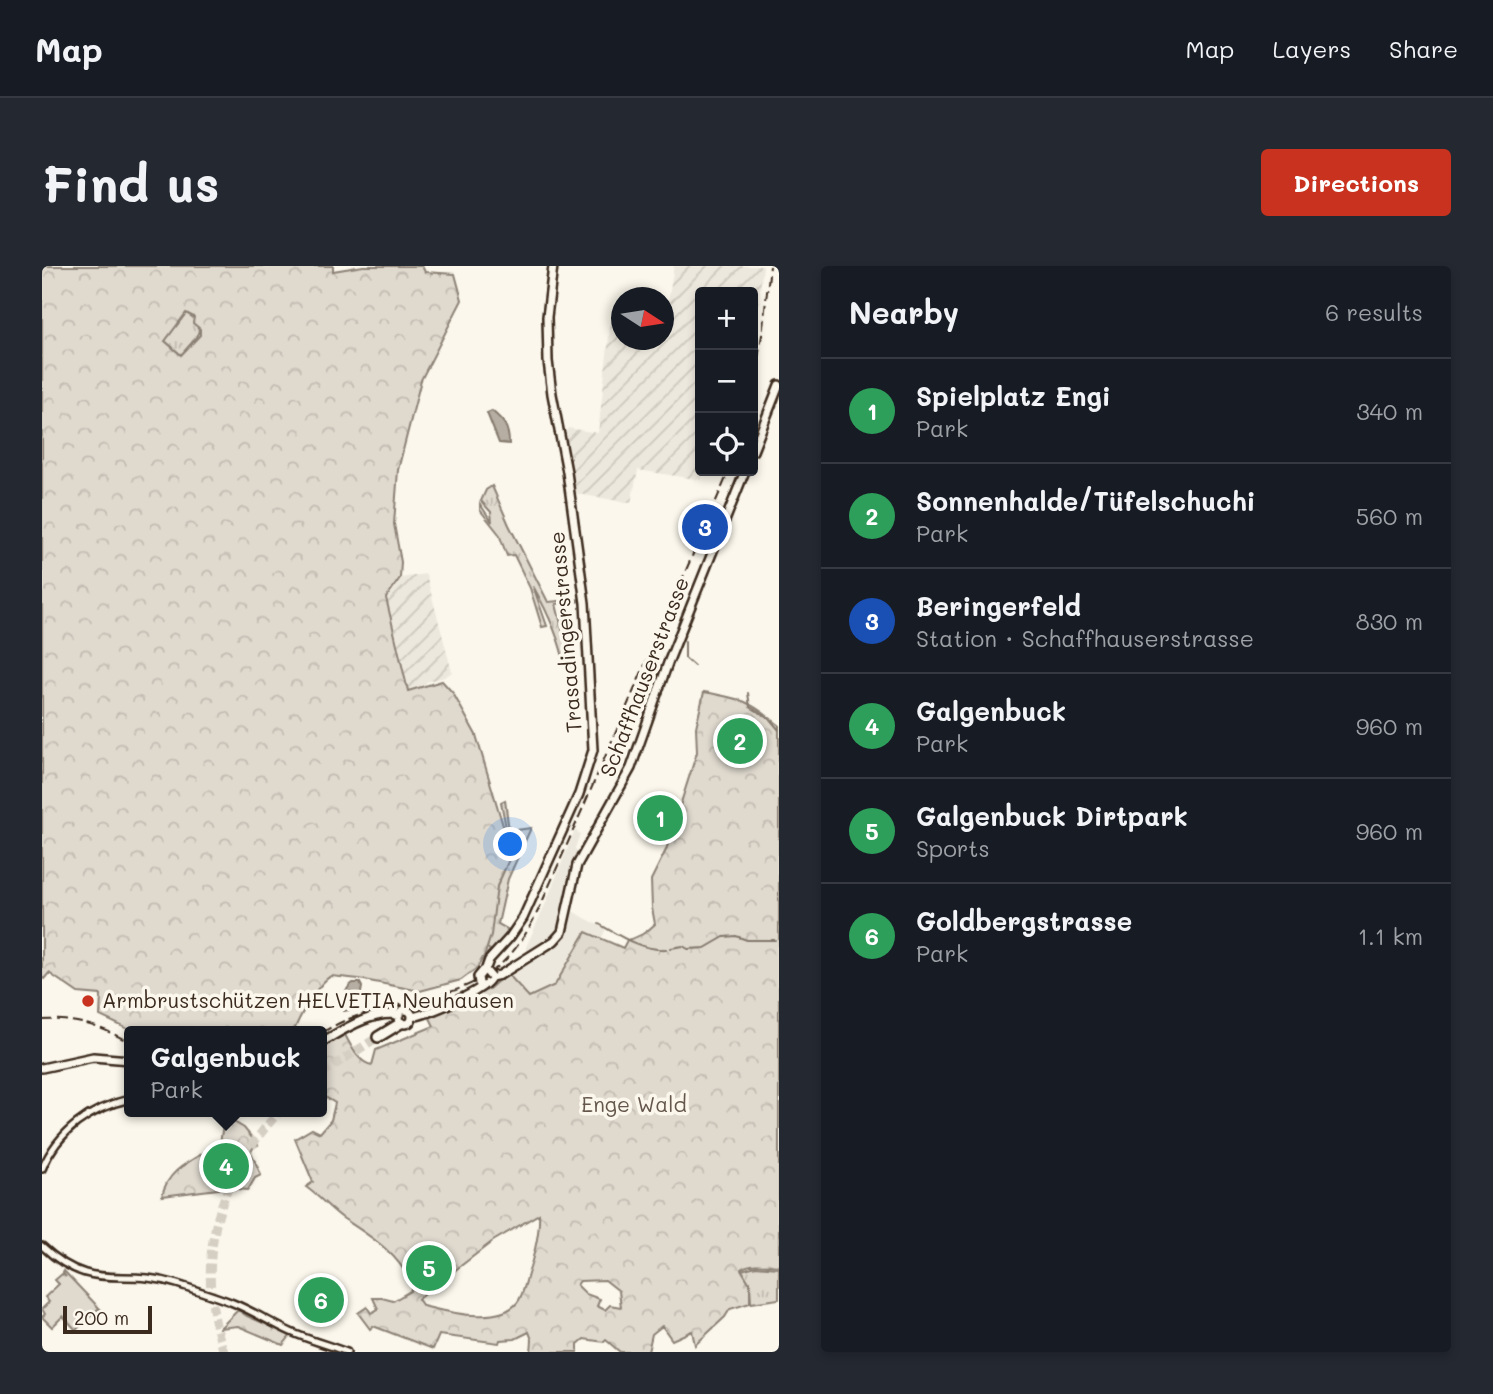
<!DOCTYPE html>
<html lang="en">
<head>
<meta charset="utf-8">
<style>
  :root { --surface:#171b24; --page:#242831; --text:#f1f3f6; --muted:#9ea1a6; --line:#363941; --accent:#c8321e }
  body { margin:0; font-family:Mali,sans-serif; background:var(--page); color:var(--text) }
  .controls { position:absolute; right:21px; top:21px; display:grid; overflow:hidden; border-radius:7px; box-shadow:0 4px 10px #0003 }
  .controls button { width:63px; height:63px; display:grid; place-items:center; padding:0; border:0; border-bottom:2px solid var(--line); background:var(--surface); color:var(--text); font:35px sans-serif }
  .compass { position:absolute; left:569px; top:21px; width:63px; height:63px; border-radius:50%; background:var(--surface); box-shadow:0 4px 10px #0003; rotate:102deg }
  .scale { position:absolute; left:21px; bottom:18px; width:89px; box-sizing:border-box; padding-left:7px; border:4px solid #3b2a1e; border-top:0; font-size:19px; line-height:24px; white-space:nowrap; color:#3b2a1e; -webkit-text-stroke:5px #fbf7ec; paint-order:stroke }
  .you { position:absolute; left:469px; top:579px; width:24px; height:24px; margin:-18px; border:5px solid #fff; border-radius:50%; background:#1a73e8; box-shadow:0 0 0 10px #1a73e833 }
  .badge { display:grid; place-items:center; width:46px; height:46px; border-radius:50%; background:var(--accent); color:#fff; font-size:23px; font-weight:700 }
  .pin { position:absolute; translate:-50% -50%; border:4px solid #fff; box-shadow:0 2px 7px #0006 }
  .popup { position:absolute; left:82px; top:760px; width:203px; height:91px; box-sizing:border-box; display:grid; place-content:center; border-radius:7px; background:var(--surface); filter:drop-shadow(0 2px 5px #0005); font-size:23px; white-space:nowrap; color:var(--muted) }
  .popup b { font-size:26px; color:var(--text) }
  .popup::after { content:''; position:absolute; left:50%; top:100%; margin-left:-14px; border:14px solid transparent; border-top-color:var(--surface) }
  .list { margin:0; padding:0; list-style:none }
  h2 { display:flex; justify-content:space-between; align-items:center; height:91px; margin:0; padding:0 28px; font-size:30px }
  h2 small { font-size:23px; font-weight:400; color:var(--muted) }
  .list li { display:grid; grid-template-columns:46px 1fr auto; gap:21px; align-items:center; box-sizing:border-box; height:105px; padding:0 28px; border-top:2px solid var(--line) }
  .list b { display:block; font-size:26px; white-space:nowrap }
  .list p { margin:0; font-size:23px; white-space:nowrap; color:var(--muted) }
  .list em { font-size:23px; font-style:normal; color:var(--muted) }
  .icon { flex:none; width:38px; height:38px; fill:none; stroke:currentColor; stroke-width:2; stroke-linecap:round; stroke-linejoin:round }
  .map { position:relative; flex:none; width:737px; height:1086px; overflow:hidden; border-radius:7px }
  header { display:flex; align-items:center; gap:42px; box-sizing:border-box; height:98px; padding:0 35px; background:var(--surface); border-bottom:2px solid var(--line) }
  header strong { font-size:33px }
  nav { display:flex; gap:38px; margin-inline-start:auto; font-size:24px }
  .intro { display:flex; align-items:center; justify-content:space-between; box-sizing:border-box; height:168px; padding:0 42px }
  h1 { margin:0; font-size:49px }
  .button { padding:18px 32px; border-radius:7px; background:var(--accent); color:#fff; font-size:24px; font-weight:700 }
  main { display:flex; gap:42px; padding:0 42px }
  aside { flex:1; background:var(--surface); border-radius:7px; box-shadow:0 4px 10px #0003 }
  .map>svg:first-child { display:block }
</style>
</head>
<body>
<header>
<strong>Map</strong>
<nav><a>Map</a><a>Layers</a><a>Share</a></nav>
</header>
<div class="intro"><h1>Find us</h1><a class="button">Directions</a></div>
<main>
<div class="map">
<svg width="737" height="1086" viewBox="0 0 737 1086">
  <defs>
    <pattern id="industrial-furrows" width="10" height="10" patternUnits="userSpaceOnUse" patternTransform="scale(1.75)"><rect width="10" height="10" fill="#ede8dd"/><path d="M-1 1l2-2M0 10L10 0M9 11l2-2" fill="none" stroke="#ccc7bd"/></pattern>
    <pattern id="grass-tufts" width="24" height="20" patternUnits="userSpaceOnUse" patternTransform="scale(1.75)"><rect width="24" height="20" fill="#dfd9ce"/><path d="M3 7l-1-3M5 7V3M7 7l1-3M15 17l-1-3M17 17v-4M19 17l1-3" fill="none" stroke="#c0bab0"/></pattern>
    <pattern id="forest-crowns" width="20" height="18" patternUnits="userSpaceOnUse" patternTransform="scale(1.75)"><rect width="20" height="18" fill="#dfd9ce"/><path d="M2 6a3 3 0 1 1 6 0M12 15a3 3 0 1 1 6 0" fill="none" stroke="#c0bab0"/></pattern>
    <pattern id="water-ripples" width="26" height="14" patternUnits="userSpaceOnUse" patternTransform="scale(1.75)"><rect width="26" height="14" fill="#b6aea2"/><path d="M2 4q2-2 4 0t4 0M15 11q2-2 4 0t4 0" fill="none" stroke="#958e83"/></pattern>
  </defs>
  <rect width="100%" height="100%" fill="#fbf7ec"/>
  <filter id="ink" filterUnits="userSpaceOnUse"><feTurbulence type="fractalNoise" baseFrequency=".0143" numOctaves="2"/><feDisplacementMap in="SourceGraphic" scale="14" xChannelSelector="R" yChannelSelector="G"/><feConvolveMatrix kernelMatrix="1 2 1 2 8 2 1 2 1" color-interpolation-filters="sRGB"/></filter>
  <g filter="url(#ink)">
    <path fill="#ede8dd" d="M 533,564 L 538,568 L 533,582 L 536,588 L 528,615 L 519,662 L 512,670 L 486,688 L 484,681 L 503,639 Z
      M 528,644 L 564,663 L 559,673 L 544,667 L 513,719 L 487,731 L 465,707 L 516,673 Z"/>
    <path fill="url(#industrial-furrows)" d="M 632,0 L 721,0 L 711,81 L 711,26 L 658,26 L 658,205 L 661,205 L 659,214 L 596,204 L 589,237 L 530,227 L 523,168 L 526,162 L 556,167 L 569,53 L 579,55 L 580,74 L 622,74 L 622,59 Z
      M 384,308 L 410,406 L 403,411 L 384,416 L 384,419 L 366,425 L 344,332 L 358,312 Z"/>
    <path fill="url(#grass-tufts)" stroke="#8d8276" stroke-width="2" d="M 144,47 C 170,60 152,74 139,89 L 123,75 Z
      M 450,220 L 467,259 L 506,336 L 540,333 L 541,335 L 514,338 L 530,403 L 523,401 C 518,372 505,345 491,320 L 505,360 L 500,361 L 488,322 L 472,289 L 465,290 L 457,268 L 438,244 L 438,238 L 450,256 L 449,246 L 439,235 L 444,224 Z
      M 463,534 L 467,565 L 489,562 L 466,613 L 456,658 L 467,664 L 449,689 L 445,688 L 448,684 L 445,682 L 455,620 L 466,596 L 468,583 L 459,536 Z
      M 714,1000 L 737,1002 L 737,1033 L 709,1037 L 708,1018 L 699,1004 Z"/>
    <path fill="url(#forest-crowns)" stroke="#8d8276" stroke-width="2" fill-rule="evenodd" d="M 0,0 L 291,0 L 291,5 L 321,0 L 380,0 L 383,6 L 413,8 L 420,34 L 379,114 L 356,204 L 352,258 L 359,296 L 358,312 L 344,332 L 366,425 L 400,415 L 411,427 L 434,469 L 468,583 L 466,596 L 455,620 L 449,669 L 443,688 L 435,702 L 419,714 L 378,725 L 317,713 L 289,710 C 276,717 257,751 252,765 L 90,765 L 58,750 L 59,729 L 36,727 L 7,707 L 2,713 L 0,711 ZM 144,47 L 152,51 L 151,57 L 158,63 L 158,69 L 139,89 L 123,75 Z
      M 662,426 C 701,433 706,434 737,459 L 737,1000 C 724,999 709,996 699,1003 L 708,1018 L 708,1037 L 688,1043 L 683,1051 L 653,1079 L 650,1065 L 630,1074 L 620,1060 L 610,1068 L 606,1086 L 578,1086 L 564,1074 L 562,1076 L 542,1073 L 536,1078 L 536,1086 L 489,1086 L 490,1074 L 487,1066 L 473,1073 L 458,1074 L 457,1077 L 397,1069 L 391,1083 L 331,1060 L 328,1063 L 316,1047 L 325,1041 L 329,1047 L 336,1043 L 331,1032 L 340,1032 L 351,1035 L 368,1025 L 370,1020 C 359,989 328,970 302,953 C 290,945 278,931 264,921 L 271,916 L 253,873 L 270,863 L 278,867 L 289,854 L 293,837 L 280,829 L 280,780 L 302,767 C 309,779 315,796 330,799 L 334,784 L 392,760 L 387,750 L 447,723 L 465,707 L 487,731 L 513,719 L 544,666 L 581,682 L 585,674 C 597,671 604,667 613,658 L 610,642 L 609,614 L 624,584 L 655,486 L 654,461 ZM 497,948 C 498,965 493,985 488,1002 C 484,1012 482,1029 475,1037 C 456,1059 405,1046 381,1040 L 376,1033 L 451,975 ZM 563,1014 L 577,1025 L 579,1041 L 568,1039 L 563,1044 L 555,1040 L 558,1033 L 544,1028 L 535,1019 L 538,1015 Z
      M 180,849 L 202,862 L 216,879 L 211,882 L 209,886 L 219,909 L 213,912 L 206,924 L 184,922 L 120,930 C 126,900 155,893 178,877 L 181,859 Z
      M 196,1044 L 205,1050 L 249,1069 L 241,1079 L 196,1060 L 178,1062 Z"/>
    <path fill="#dfd9ce" stroke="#8d8276" stroke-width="2" d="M 380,979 L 389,996 L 404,1008 L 392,1017 L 381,1011 L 373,986 Z
      M 22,1005 L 60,1045 L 56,1043 L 34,1064 L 21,1050 L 10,1061 L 0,1051 L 3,1048 L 0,1043 L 7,1036 L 3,1031 L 17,1018 L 13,1014 L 20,1008 L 24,1011 L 21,1007 Z"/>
    <path fill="url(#water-ripples)" stroke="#85796d" stroke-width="2" d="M 450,145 C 462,155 467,161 467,178 L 457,177 L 445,147 Z
      M 311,717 L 318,717 L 320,721 C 318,734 317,743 302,745 C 299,737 303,722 311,717 Z"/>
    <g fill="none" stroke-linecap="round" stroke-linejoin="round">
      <path stroke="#85796d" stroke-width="2" d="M 643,375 L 643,392 L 652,400
        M 706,427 L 708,441 L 727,452 L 737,464
        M 557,658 C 578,670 600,685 624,683
        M 629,682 L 641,680 L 646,683 L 663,682 L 682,671 L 694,670 L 705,674 L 733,674"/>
      <path stroke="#d5cec3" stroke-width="9" stroke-dasharray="9 4.5" stroke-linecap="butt" d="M 280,807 L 336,771
        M 182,1086 C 151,998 174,913 237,846"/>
      <defs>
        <path id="secondary" d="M 0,903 C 16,865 48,842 88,833
          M 0,980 C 52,1029 78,1000 135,1018 C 154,1024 173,1030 191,1037 C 211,1045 229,1057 249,1066 C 267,1074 286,1079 305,1086"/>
        <path id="primary" d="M 711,185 L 737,119
          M 443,705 L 447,694 L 468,671 L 481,652 L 537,528 L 551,484 L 543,337 L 525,206 L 510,128 L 506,95 L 505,51 L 511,0
          M356 751a7 7 0 1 1 14 0a7 7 0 1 1-14 0Z
          M 370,751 C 386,748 444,725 449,711 L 458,709 L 512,675 L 520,666 L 535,599 L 589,502 L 626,397 L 703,205
          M 280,776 C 301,764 331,744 357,749
          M 0,802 L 51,791 L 88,794"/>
        <path id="highway" d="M 336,771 L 359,757"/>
      </defs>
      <use href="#secondary" stroke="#3b2a1e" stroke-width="10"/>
      <use href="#primary" stroke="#3b2a1e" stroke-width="12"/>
      <use href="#highway" stroke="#3b2a1e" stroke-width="14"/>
      <use href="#secondary" stroke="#fbf7ec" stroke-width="5"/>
      <use href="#primary" stroke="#fbf7ec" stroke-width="7"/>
      <use href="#highway" stroke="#fbf7ec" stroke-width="9"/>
      <path stroke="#3b2a1e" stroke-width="2" stroke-dasharray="10 5" stroke-linecap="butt" d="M 711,122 L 720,69 L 728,0
        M 0,754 C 32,752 60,760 88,777
        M 280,767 C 302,752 326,746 351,740 C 431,723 466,713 501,634 L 687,205"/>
      <defs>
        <path id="primary-bridge" d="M 444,705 L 449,711
          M 437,717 L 436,711 L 441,705"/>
      </defs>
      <use href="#primary-bridge" stroke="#3b2a1e" stroke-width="12" stroke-linecap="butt"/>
      <use href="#primary-bridge" stroke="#fbf7ec" stroke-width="7"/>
    </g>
  </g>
  <circle fill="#c8321e" stroke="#fbf7ec" stroke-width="2.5" cx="46" cy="735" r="7"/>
  <g text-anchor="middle" stroke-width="7" stroke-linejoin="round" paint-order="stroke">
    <g font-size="21" fill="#3b2a1e" stroke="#fbf7ec">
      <text transform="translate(524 366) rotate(-95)" y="7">Trasadingerstrasse</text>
      <text transform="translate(603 411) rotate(-69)" y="7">Schaffhauserstrasse</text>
    </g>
    <g font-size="21" fill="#3b2a1e" stroke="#fbf7ec" text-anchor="start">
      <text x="60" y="742">Armbrustschützen HELVETIA Neuhausen</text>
    </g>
    <g font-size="21" fill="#64564a" stroke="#fbf7ec">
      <text x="592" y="846">Enge Wald</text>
    </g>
  </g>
</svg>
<div class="controls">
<button>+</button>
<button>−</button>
<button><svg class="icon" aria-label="locate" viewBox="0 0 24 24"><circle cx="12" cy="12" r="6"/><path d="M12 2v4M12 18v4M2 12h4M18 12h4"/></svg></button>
</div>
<svg class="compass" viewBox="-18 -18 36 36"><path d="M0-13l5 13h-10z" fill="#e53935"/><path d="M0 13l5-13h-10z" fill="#9ea1a6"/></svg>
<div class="scale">200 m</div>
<div class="you"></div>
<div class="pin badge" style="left:618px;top:552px;background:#2e9e5b">1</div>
<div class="pin badge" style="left:698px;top:475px;background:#2e9e5b">2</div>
<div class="pin badge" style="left:663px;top:261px;background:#1a4fb4">3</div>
<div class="pin badge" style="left:184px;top:900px;background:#2e9e5b">4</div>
<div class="popup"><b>Galgenbuck</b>Park</div>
<div class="pin badge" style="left:387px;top:1002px;background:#2e9e5b">5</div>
<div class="pin badge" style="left:279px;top:1034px;background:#2e9e5b">6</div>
</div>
<aside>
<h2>Nearby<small>6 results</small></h2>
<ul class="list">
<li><span class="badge" style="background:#2e9e5b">1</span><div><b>Spielplatz Engi</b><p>Park</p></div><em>340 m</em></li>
<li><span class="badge" style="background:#2e9e5b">2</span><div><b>Sonnenhalde/Tüfelschuchi</b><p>Park</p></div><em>560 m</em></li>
<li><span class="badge" style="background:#1a4fb4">3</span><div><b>Beringerfeld</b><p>Station · Schaffhauserstrasse</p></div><em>830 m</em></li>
<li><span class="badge" style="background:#2e9e5b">4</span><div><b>Galgenbuck</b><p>Park</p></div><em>960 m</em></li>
<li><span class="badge" style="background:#2e9e5b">5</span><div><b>Galgenbuck Dirtpark</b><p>Sports</p></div><em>960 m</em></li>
<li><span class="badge" style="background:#2e9e5b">6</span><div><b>Goldbergstrasse</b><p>Park</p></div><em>1.1 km</em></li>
</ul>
</aside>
</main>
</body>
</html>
